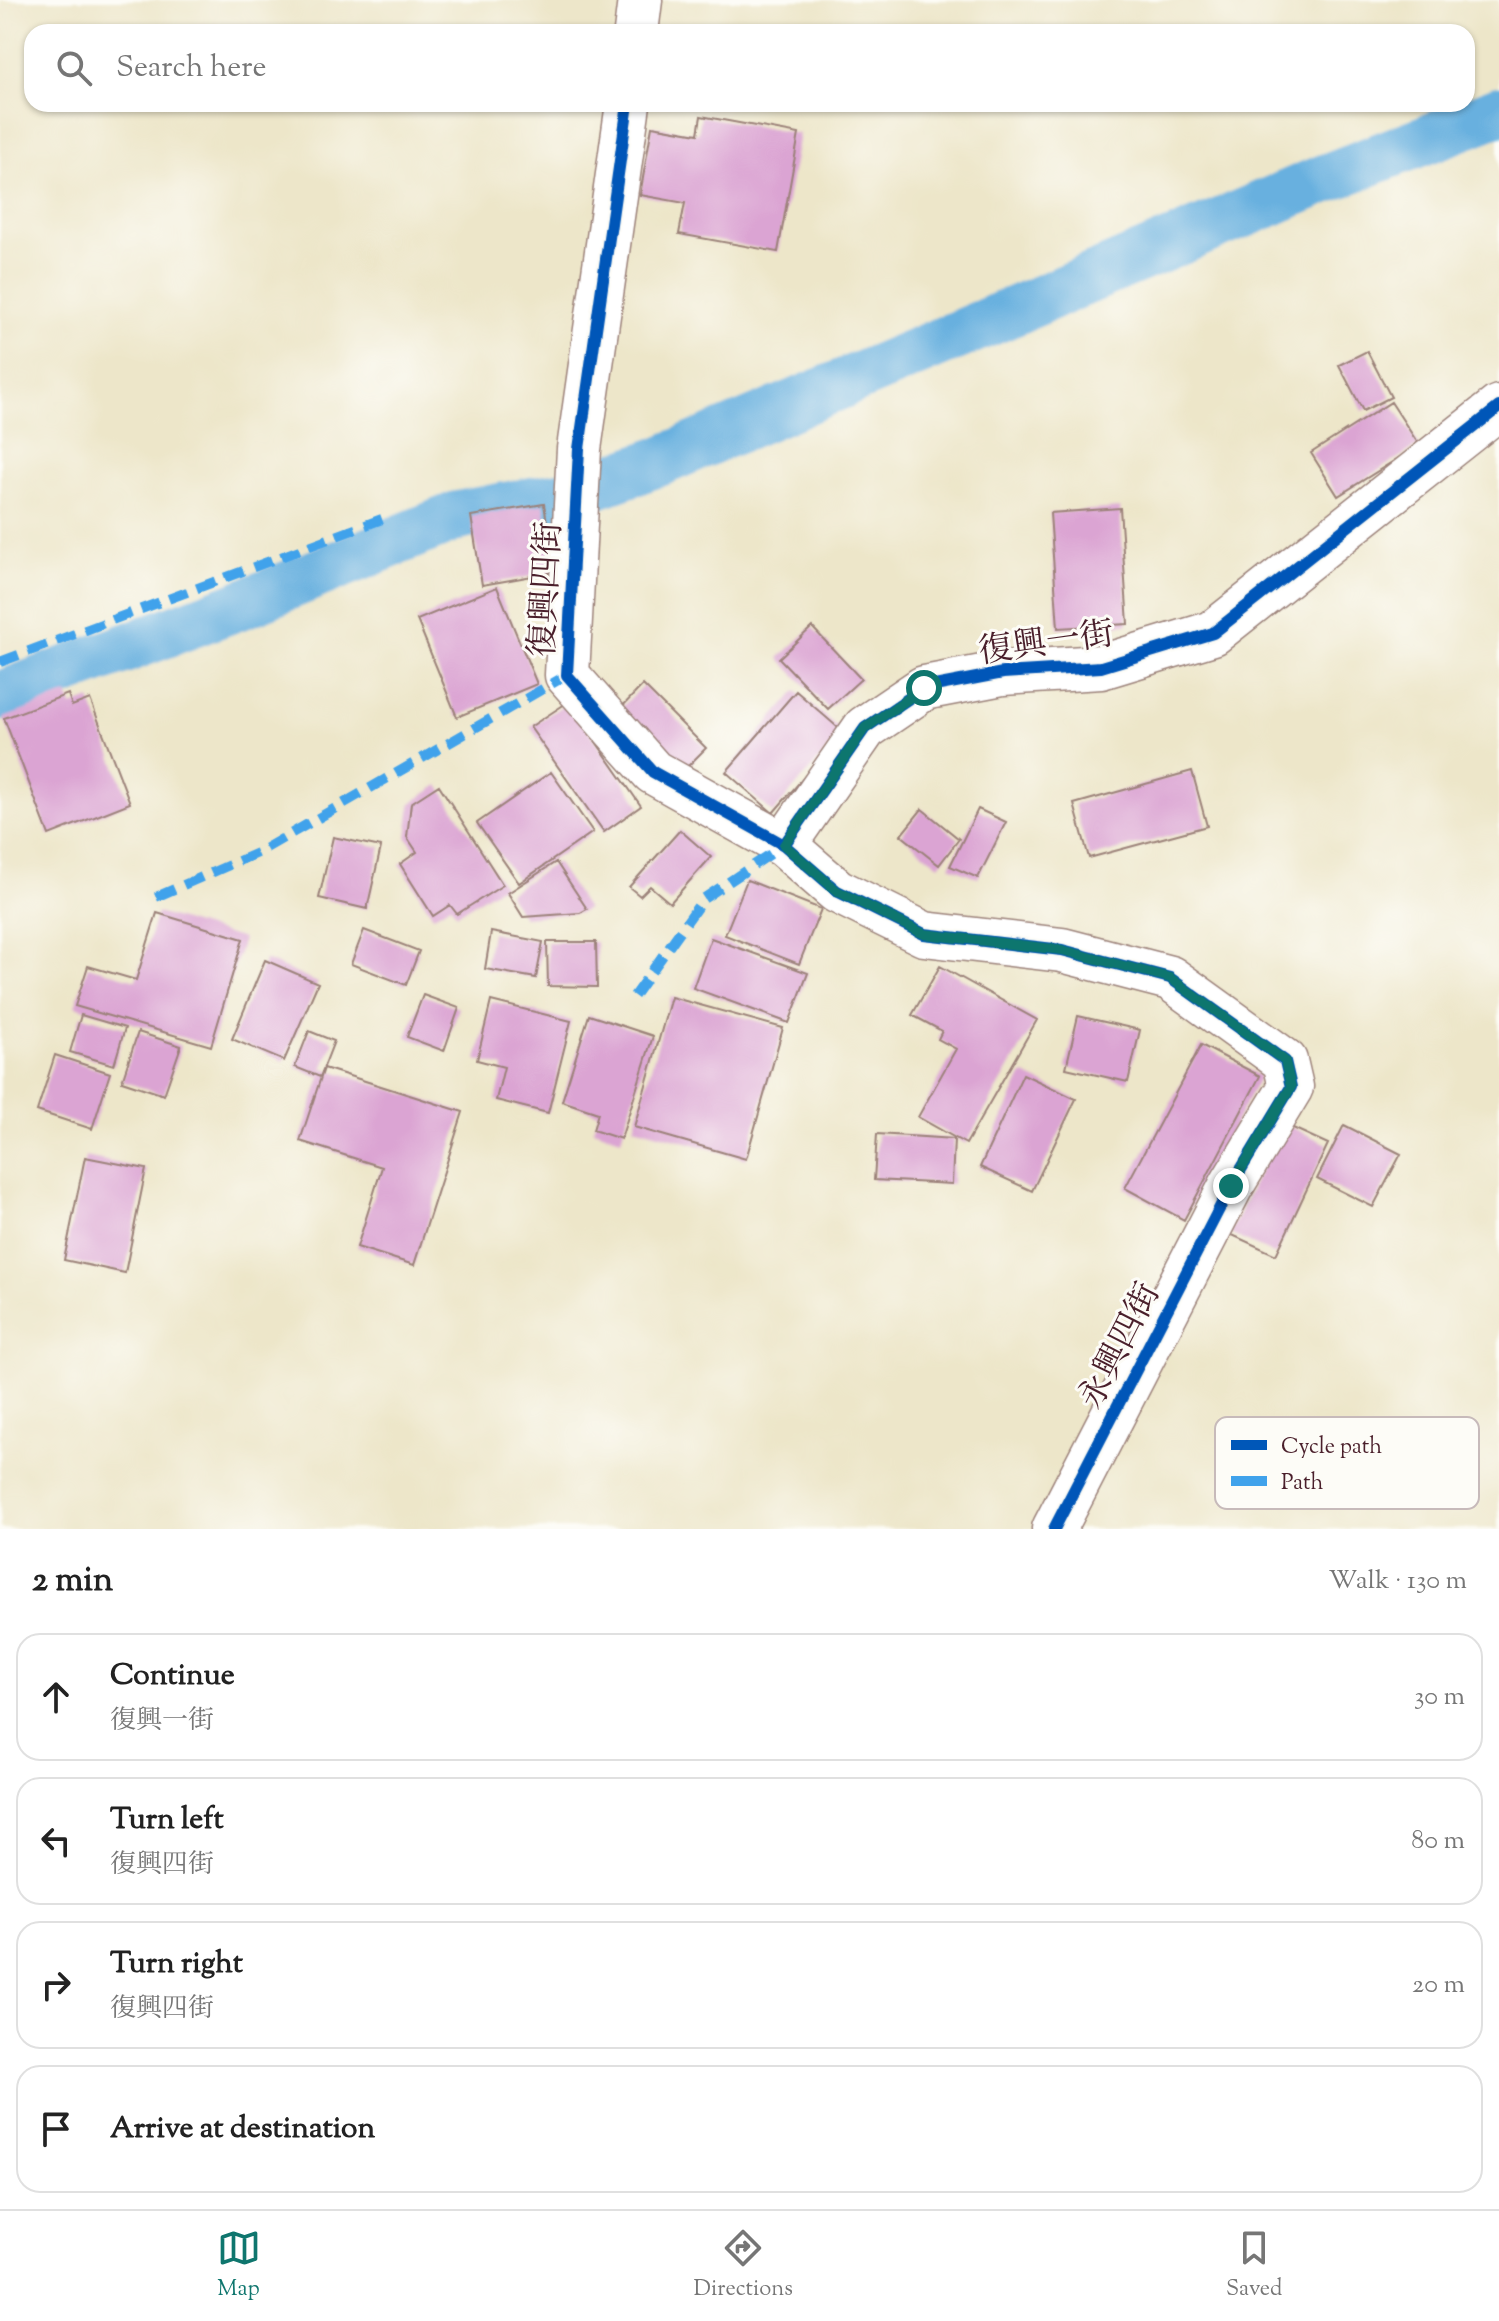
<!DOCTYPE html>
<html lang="en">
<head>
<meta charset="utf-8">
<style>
  :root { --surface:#fff; --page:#f6f6f6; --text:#222; --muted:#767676; --line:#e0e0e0; --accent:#0f766e }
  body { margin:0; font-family:"Sorts Mill Goudy","Noto Serif TC",serif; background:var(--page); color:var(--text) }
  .stop { position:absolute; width:24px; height:24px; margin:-18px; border:6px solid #0f766e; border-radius:50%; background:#fff }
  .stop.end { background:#0f766e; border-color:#fff; box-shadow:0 2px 8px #0008 }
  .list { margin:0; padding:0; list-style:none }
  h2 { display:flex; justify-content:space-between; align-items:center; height:104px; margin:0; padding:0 32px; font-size:34px }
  h2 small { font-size:26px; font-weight:400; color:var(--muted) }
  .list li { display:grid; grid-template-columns:52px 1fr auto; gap:24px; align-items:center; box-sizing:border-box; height:128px; margin:0 16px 16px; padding:0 16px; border:2px solid var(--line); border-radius:24px }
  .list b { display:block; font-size:30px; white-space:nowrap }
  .list p { margin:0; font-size:26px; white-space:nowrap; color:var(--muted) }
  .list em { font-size:26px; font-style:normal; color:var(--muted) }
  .icon { flex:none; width:44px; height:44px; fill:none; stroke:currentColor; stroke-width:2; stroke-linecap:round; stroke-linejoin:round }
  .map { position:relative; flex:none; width:1499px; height:1529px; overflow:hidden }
  .search { position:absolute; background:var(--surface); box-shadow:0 2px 6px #0004; left:24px; right:24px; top:24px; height:88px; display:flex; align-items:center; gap:20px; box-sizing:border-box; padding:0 28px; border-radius:24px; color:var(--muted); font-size:30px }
  .sheet { height:680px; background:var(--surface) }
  nav { display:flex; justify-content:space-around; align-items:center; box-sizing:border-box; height:112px; border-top:2px solid var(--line); background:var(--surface); font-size:22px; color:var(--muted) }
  nav a { display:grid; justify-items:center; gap:4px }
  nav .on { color:var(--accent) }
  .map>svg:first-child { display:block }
</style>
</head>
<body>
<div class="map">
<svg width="1499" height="1529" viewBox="0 0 1499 1529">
  <rect width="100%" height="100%" fill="#fdfcf7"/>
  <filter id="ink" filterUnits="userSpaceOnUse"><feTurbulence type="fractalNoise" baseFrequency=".0125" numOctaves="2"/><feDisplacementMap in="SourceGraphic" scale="16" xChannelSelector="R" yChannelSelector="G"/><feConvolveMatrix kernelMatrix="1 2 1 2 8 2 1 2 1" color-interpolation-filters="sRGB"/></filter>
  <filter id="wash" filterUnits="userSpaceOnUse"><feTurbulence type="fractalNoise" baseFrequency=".006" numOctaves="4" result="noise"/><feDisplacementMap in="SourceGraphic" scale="32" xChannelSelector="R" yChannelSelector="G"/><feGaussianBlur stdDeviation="1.8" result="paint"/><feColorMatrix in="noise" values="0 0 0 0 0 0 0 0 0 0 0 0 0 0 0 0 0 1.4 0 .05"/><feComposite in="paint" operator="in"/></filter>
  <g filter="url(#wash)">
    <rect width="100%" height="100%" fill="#ede6c9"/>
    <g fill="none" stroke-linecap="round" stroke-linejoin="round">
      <path stroke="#68b0df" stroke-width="50" d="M 580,490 L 661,461 L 1317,182 L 1499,111
        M 0,696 L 253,600 L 457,516 L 564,496"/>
    </g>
    <g id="blocks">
      <path fill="#dba4d3" d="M 701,116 L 799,134 L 778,252 L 679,234 L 685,203 L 640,195 L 652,126 L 698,134 Z
        M 1367,351 L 1391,397 L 1363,411 L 1339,365 Z
        M 1391,402 L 1419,445 L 1338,496 L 1311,453 Z
        M 544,504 L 555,572 L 482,585 L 471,516 Z
        M 1120,508 L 1128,624 L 1058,628 L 1050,513 Z
        M 497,587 L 537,684 L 457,717 L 417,620 Z
        M 812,627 L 861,679 L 828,709 L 779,658 Z
        M 643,685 L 706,748 L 677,777 L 615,714 Z
        M 796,691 L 843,732 L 773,813 L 726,772 Z
        M 68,694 L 72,706 L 90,699 L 130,803 L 49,835 L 4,718 Z
        M 568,702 L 641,806 L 604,832 L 530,727 Z
        M 1192,771 L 1207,826 L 1089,858 L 1074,804 Z
        M 551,772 L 593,832 L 519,883 L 477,823 Z
        M 439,785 L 503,885 L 457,914 L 450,905 L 433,916 L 400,864 L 417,852 L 407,837 L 411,803 Z
        M 922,809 L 959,839 L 939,865 L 901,835 Z
        M 978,809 L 1006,822 L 978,878 L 950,866 Z
        M 680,830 L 711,857 L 670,903 L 650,886 L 640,896 L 629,887 Z
        M 333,837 L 381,847 L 367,909 L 319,898 Z
        M 556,862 L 587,909 L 580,913 L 523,917 L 508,893 Z
        M 747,880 L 821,909 L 799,964 L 725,935 Z
        M 157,913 L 243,939 L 211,1046 L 75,1006 L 88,966 L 136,980 Z
        M 364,930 L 419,951 L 406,985 L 351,964 Z
        M 491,932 L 543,942 L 536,978 L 485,969 Z
        M 711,938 L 808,973 L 789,1023 L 693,988 Z
        M 547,942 L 596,942 L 597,987 L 548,986 Z
        M 265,960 L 318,983 L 284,1061 L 232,1039 Z
        M 940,966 L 1037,1020 L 966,1144 L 918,1117 L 956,1049 L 938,1039 L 942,1031 L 912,1015 Z
        M 423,995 L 459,1008 L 444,1051 L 407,1037 Z
        M 671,997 L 783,1028 L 746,1159 L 634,1127 Z
        M 491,1001 L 571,1021 L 548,1113 L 496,1100 L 504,1067 L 477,1060 Z
        M 81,1015 L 125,1028 L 114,1065 L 70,1052 Z
        M 589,1015 L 653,1036 L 621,1139 L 593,1130 L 598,1113 L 562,1101 Z
        M 1078,1016 L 1140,1030 L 1128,1082 L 1066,1068 Z
        M 309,1031 L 334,1041 L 320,1077 L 295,1067 Z
        M 138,1032 L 181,1046 L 164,1095 L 122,1081 Z
        M 1201,1045 L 1260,1076 L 1184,1220 L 1125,1188 Z
        M 55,1055 L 110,1073 L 92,1129 L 37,1111 Z
        M 324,1068 L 463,1112 L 414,1265 L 357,1247 L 382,1167 L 300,1141 Z
        M 1023,1074 L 1076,1099 L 1032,1191 L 980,1167 Z
        M 1282,1123 L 1328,1144 L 1276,1255 L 1230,1234 Z
        M 1344,1125 L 1401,1154 L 1373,1207 L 1317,1179 Z
        M 877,1134 L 954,1139 L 952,1184 L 874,1180 Z
        M 85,1157 L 146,1169 L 125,1273 L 64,1260 Z"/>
    </g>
  </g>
  <g filter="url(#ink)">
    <use href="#blocks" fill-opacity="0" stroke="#9c827a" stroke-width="2"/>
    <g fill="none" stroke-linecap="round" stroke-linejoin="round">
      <defs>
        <path id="street" d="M 636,32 L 640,0
          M 628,104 L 579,449 L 567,675 L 653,772 L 784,845 L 837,891 L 924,934 L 1062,950 L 1170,978 L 1285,1061 L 1291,1087 L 1231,1186 L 1054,1529
          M 784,845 L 865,728 L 924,688 L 1003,673 L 1101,667 L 1213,633 L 1499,407"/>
      </defs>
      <use href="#street" stroke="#9c827a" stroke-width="47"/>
      <use href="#street" stroke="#fff" stroke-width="44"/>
      <path stroke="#40a2eb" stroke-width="10" stroke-dasharray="20 10" stroke-linecap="butt" d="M 0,662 L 382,519
        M 156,897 L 259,852 L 567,675
        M 634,996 L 703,899 L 784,845"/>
      <defs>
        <path id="cycleway" d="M 628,104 L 579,449 L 567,675 L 653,772 L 784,845 L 837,891 L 924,934 L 1062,950 L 1170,978 L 1285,1061 L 1291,1087 L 1231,1186 L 1054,1529
          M 784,845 L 865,728 L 924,688 L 1003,673 L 1101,667 L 1213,633 L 1499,407"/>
      </defs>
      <use href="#cycleway" stroke="#fdfcf7" stroke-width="17"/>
      <use href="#cycleway" stroke="#0057b8" stroke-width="12"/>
    </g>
  </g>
  <g fill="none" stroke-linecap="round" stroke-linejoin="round" filter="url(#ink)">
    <path stroke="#0f766e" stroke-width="10" d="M 924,688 L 865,728 L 784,845 L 837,891 L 924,934 L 1062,950 L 1170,978 L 1285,1061 L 1291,1087 L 1231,1186"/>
  </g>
  <g text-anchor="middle" stroke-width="6" stroke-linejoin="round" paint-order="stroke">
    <g font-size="34" fill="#4a1f2b" stroke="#fdfcf7">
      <text transform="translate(544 589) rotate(-87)" y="12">復興四街</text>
      <text transform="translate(1046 641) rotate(-8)" y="12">復興一街</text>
      <text transform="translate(1118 1345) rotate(-63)" y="12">永興四街</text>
    </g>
  </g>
  <rect x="1215" y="1417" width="264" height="92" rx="12" fill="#fdfcf7" stroke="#c7baba" stroke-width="2"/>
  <rect x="1231" y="1440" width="36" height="10" fill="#0057b8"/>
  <rect x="1231" y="1476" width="36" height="10" fill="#40a2eb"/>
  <g font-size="22" fill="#4a1f2b">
    <text x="1281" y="1453">Cycle path</text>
    <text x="1281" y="1489">Path</text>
  </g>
</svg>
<div class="stop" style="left:924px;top:688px"></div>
<div class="stop end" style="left:1231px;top:1186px"></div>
<div class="search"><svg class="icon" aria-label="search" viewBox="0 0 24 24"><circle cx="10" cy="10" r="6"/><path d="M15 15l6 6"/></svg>Search here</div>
</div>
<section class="sheet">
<h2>2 min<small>Walk · 130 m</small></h2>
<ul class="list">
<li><svg class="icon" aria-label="ahead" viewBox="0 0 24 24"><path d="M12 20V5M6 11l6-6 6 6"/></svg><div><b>Continue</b><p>復興一街</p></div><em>30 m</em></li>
<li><svg class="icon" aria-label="left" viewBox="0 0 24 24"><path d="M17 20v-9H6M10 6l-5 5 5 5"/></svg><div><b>Turn left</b><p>復興四街</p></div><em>80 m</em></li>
<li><svg class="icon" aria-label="right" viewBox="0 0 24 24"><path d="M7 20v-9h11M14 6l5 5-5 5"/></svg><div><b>Turn right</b><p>復興四街</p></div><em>20 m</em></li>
<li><svg class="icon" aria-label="arrive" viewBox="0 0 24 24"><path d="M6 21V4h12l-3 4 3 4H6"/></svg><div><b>Arrive at destination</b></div></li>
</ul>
</section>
<nav>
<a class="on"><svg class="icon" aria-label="map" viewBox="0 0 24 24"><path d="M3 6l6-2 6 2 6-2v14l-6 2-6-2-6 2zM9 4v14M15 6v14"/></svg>Map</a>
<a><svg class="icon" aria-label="directions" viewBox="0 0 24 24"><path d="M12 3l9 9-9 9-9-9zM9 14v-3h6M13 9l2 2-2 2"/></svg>Directions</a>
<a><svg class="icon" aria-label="saved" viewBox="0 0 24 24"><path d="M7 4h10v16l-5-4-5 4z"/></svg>Saved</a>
</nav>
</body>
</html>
